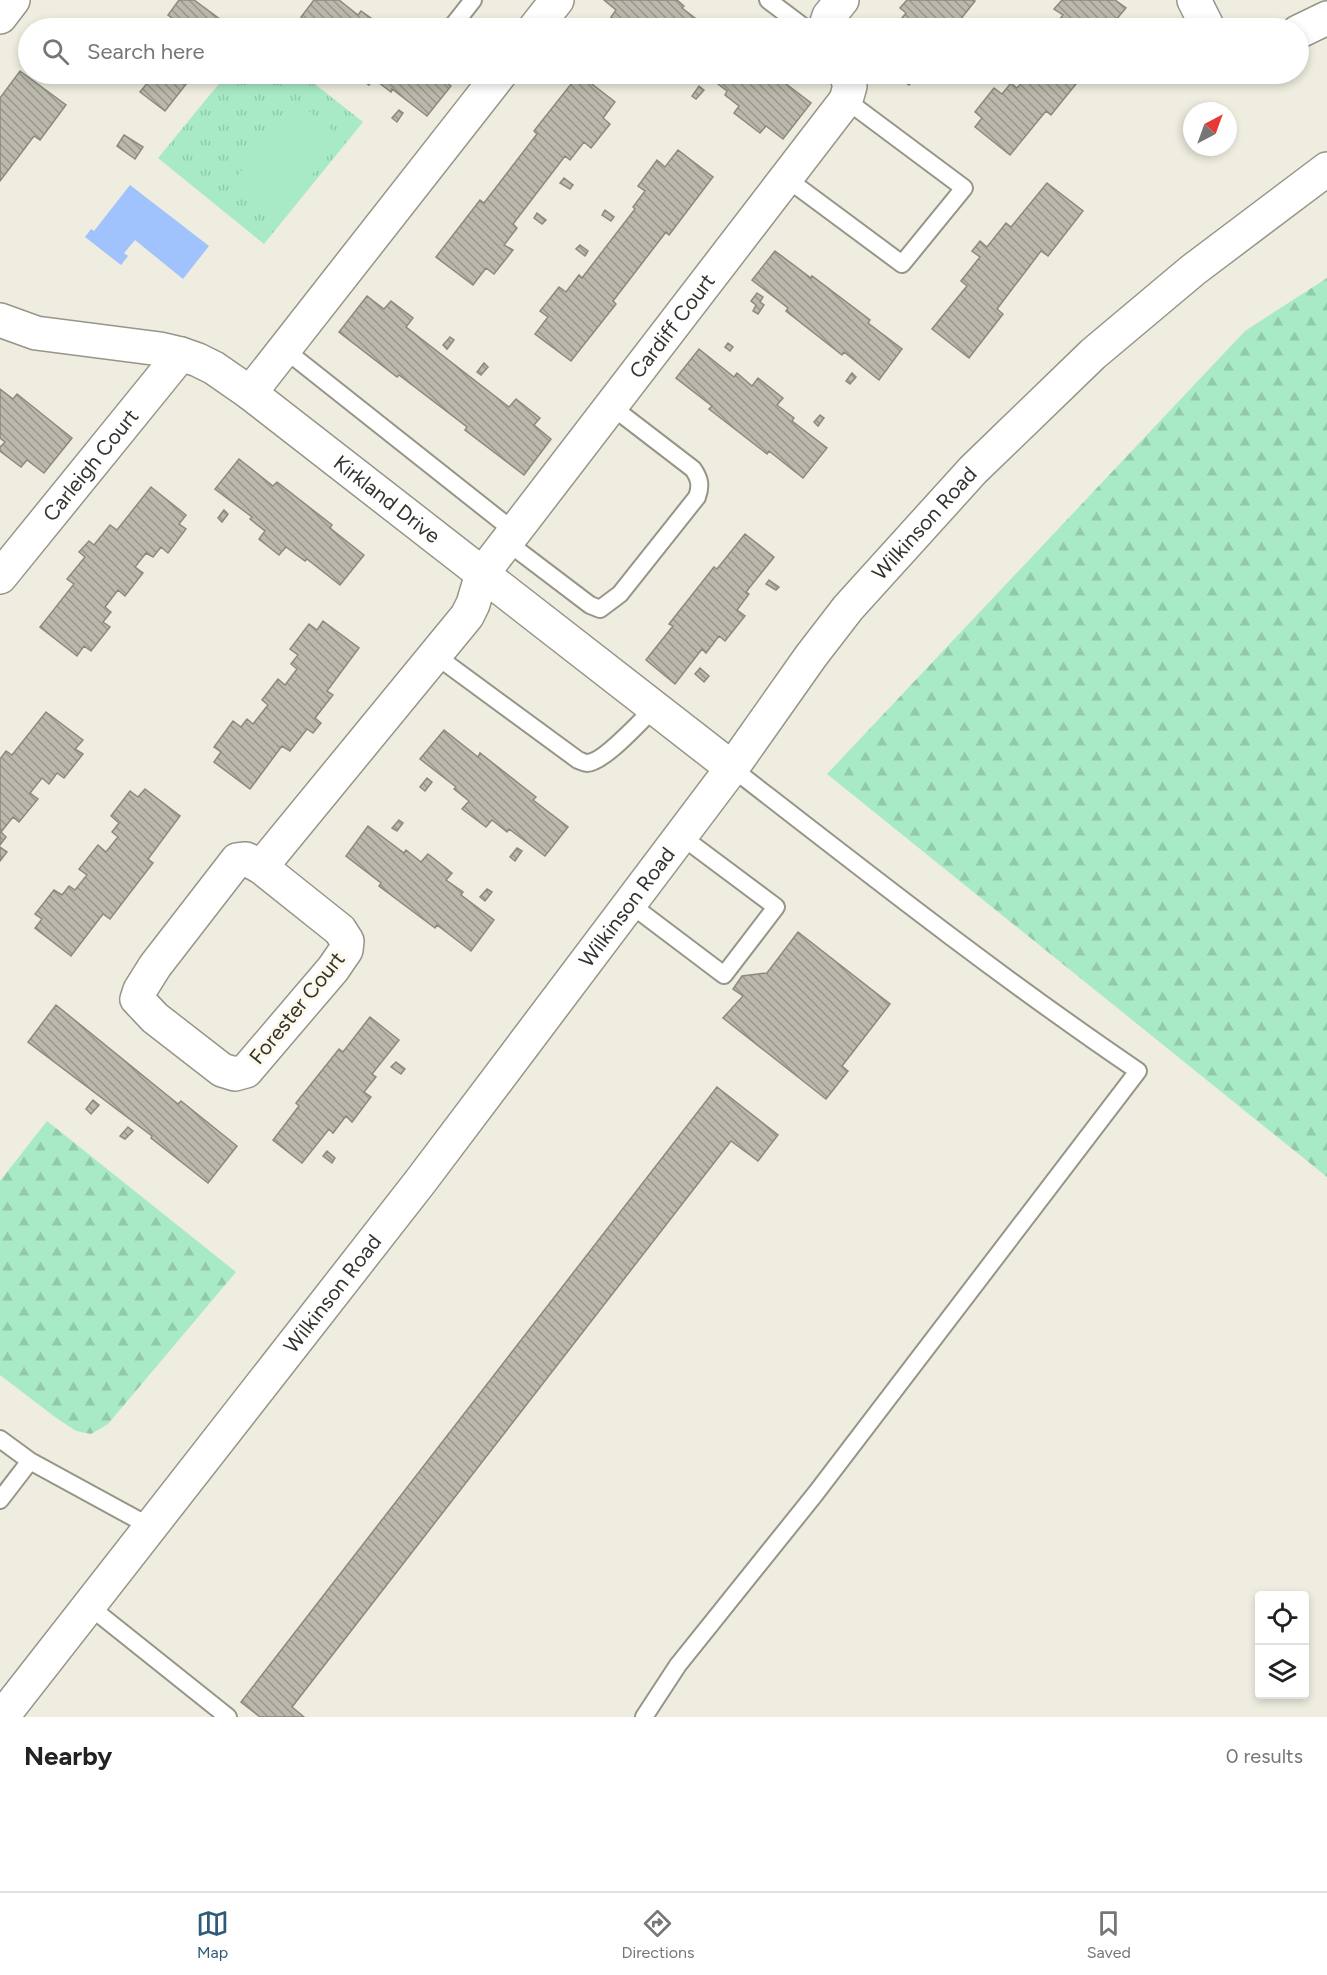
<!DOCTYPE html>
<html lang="en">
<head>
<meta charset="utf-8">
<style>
  :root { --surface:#fff; --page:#f2f2f2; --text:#222; --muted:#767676; --line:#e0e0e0; --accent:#2d5c7b }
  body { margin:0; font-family:Figtree,sans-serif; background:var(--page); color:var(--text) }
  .controls { position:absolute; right:18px; bottom:18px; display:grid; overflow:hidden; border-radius:6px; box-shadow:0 3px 9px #0003 }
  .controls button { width:54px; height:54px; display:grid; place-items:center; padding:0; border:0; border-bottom:2px solid var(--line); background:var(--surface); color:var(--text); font:30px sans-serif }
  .compass { position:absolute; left:1183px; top:102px; width:54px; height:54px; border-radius:50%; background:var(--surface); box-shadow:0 3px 9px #0003; rotate:41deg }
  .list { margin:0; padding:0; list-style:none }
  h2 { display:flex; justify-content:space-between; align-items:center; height:78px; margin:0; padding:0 24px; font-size:26px }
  h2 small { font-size:20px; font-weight:400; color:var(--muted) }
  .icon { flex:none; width:33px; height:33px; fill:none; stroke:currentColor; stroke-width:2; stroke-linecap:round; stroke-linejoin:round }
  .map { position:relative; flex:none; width:1327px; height:1717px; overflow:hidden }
  .search { position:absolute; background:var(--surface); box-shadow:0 3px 9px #0003; left:18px; right:18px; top:18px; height:66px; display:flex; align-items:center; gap:15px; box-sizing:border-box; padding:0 21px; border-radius:33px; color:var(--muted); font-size:22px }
  .sheet { height:174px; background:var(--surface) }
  nav { display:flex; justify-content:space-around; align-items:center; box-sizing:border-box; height:84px; border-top:2px solid var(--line); background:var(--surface); font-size:16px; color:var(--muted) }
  nav a { display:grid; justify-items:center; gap:3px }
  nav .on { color:var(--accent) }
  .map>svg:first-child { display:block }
</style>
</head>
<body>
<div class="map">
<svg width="1327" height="1717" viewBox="0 0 1327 1717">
  <defs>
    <pattern id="forest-firs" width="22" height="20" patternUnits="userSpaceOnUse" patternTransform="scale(1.5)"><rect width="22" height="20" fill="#a8eac4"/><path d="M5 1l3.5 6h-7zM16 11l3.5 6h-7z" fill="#91c9a9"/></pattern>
    <pattern id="park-tufts" width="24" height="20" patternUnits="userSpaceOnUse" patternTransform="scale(1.5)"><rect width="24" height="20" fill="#a8eac4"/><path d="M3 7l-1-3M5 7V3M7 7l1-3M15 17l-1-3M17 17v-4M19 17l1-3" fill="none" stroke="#91c9a9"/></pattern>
    <pattern id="building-back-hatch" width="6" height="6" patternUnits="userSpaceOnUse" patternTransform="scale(1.5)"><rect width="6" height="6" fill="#bbb9ab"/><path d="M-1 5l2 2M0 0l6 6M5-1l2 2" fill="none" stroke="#99978c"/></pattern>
  </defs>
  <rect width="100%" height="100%" fill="#efeddf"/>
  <path fill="url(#forest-firs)" d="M 1327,278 L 1327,1177 L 827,774 L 1245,331 Z
    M 47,1121 L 236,1272 L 108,1424 L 91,1434 L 76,1431 L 55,1417 L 0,1375 L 0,1181 Z"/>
  <path fill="url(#park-tufts)" d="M 227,74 L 302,74 L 363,122 L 264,244 L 158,158 Z"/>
  <path fill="#a8eac4" d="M 297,102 L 342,138 L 274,221 L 230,185 Z"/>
  <path fill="#a0c2fd" d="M 130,185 L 209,246 L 183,279 L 135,240 L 124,253 L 128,256 L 121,265 L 85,237 L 91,229 L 94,231 Z"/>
  <path fill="url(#building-back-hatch)" stroke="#8c8a7d" stroke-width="1.5" d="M 179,0 L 194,0 L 232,28 L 186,28 L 168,15 Z
    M 314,0 L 339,0 L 358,15 L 361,11 L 385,28 L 315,28 L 301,17 Z
    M 604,0 L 677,0 L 684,6 L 682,8 L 708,28 L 626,28 L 611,17 L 616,10 Z
    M 907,0 L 974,0 L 975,1 L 956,25 L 949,20 L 942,28 L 894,28 L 906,13 L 900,8 Z
    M 1062,0 L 1115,0 L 1126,8 L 1109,28 L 1059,28 L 1055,25 L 1063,15 L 1054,9 Z
    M 20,71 L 66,105 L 40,140 L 34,136 L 0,181 L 0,98 Z
    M 155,74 L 194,74 L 165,111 L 140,92 Z
    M 353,74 L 434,74 L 451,86 L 427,116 L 392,89 L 391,92 L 374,79 L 369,85 Z
    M 579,74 L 615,102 L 603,118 L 610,124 L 591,148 L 584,142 L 570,160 L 565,156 L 513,224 L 517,228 L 504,245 L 513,250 L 494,274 L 486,268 L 473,285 L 436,257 L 480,200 L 484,203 L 537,134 L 534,131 Z
    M 705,74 L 773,74 L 811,103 L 783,139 L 766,126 L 760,133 L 734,113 L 739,106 L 725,95 L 727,91 Z
    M 894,74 L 929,74 L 922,82 L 916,77 L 909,85 Z
    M 1029,74 L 1084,74 L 1051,115 L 1046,111 L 1010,155 L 975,127 L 982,118 L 975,112 L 994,88 L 1002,94 L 1011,83 L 1017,88 Z
    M 699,86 L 704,90 L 696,99 L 692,96 Z
    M 399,110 L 403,113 L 397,122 L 392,118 Z
    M 124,135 L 143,147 L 135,159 L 117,146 Z
    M 678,150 L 713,177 L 669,235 L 666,232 L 613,301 L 616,304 L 571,361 L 535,334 L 548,317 L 540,311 L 559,287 L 566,292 L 579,275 L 582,278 L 635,209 L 633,207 L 645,191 L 638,186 L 657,160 L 665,167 Z
    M 564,178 L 573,185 L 570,189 L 560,183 Z
    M 1047,183 L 1083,211 L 1048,256 L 1041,251 L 997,309 L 1003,314 L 969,358 L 932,329 L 967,286 L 961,281 L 980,257 L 972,251 L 980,241 L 987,247 L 1006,223 L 1011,227 Z
    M 605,210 L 614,217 L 611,221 L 602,215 Z
    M 537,213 L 546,220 L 542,224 L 534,218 Z
    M 580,245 L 588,251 L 585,256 L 576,249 Z
    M 775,251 L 811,278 L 812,276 L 870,320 L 868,323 L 902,349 L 879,380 L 844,352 L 842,355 L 786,311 L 788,308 L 752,280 Z
    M 757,293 L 763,297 L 760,302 L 764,305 L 758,314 L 753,311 L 756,305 L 751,301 Z
    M 367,296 L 384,309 L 391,301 L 413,318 L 406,327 L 509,407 L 516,399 L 540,418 L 534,425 L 551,439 L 524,475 L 465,430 L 467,427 L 399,375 L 397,377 L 339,332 Z
    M 450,337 L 454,340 L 447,349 L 443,345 Z
    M 728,343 L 733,347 L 730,351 L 725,347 Z
    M 699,349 L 734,377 L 737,373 L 752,386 L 758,378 L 783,398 L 777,405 L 794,418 L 792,421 L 827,448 L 803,478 L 769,451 L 767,454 L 709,409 L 712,406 L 676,378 Z
    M 484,363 L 488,367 L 481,375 L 477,372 Z
    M 852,373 L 856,377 L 850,384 L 846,381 Z
    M 0,389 L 13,399 L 17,394 L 72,438 L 44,473 L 27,460 L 21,467 L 0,451 L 0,447 L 5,442 L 0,438 Z
    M 820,415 L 824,418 L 818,426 L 814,422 Z
    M 239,459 L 273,486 L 277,482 L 332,525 L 330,528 L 364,555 L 340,585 L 307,559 L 305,561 L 286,547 L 279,555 L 259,539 L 265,531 L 250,519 L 252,517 L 215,489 Z
    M 151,487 L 186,515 L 179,524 L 186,529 L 168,553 L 161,547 L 153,557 L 146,553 L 135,567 L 143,573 L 125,596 L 118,590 L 105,607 L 111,612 L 103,622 L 110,627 L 91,651 L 84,646 L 77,656 L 40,627 L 74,584 L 67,579 L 85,557 L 79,552 L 89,541 L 94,545 L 110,525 L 117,530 Z
    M 224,510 L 228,514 L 222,522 L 218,518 Z
    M 745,534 L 774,557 L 746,592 L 749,594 L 737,610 L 745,616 L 725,641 L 719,636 L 706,653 L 702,649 L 675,684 L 646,660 L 673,626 L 669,624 L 714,567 L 717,569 Z
    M 769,580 L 779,587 L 776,590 L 766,584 Z
    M 323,621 L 359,648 L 327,691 L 333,695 L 315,718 L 321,723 L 313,733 L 307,729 L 290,751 L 282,746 L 250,789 L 214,762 L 221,752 L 214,747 L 233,721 L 241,727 L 247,719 L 253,724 L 268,705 L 262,700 L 278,679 L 285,685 L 297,669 L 291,664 L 298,655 L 290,649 L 309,624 L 317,630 Z
    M 700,668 L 709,676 L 704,682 L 695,674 Z
    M 46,712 L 83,740 L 75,749 L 83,754 L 64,778 L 57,773 L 49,784 L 42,778 L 30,793 L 38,799 L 19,822 L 13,817 L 1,832 L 6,837 L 0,845 L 0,759 L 6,751 L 12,755 Z
    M 444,730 L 478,757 L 480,753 L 536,797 L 533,800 L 568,827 L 545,856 L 509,829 L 507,832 L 492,820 L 486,827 L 462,809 L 469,801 L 454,789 L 456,787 L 420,759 Z
    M 427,778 L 432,782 L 425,791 L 420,787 Z
    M 145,789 L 180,816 L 148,859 L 153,863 L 110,919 L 103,914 L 71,956 L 35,928 L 42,919 L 35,914 L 54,890 L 62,895 L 69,886 L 75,890 L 87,875 L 79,869 L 98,845 L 106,852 L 118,837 L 112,832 L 119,823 L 111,816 L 130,791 L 138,797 Z
    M 399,820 L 403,823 L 397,831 L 392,828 Z
    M 368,826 L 404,853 L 406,850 L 421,862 L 428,854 L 452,873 L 446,880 L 463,892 L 461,895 L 494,920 L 471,951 L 437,925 L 435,928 L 379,886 L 381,883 L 346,856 Z
    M 0,847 L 7,852 L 0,861 Z
    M 517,848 L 522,851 L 515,861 L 510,857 Z
    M 487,889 L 492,892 L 485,901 L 480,897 Z
    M 798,932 L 890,1004 L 842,1066 L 848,1071 L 826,1099 L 723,1018 L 743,996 L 733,989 L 742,976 L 767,973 Z
    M 56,1005 L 178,1104 L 181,1101 L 237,1146 L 208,1183 L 151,1138 L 152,1136 L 28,1042 Z
    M 370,1017 L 399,1040 L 372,1074 L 376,1077 L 364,1092 L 371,1097 L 352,1122 L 346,1116 L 333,1133 L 329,1129 L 302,1163 L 273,1140 L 299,1106 L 296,1103 L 339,1049 L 343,1052 Z
    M 396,1062 L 405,1069 L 401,1074 L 391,1067 Z
    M 717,1087 L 778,1135 L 758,1161 L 731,1141 L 292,1707 L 304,1717 L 260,1717 L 241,1702 Z
    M 93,1100 L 99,1105 L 91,1114 L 86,1109 Z
    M 128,1127 L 133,1131 L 125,1139 L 120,1136 Z
    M 327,1151 L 335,1158 L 332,1163 L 323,1156 Z"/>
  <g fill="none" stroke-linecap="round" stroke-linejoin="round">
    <defs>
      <path id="lane" d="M 768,0 L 805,28
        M 451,28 L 473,0
        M 786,178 L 902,264 L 964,188 L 846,100
        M 284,349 L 515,532
        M 507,542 L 590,605 L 600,609 L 620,594 L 697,497 C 701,486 700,479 693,469 L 611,406
        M 435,655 L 578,760 C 581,761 584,763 587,763 C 603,763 642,720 654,708
        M 630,904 L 724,975 L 776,907 L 681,836
        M 0,1439 L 30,1461 L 151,1527
        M 0,1500 L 30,1461
        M 89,1606 L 228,1717
        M 644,1717 L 678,1665 L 816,1493 L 1138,1071 C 998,976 866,872 732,768"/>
      <g id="street">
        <path d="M 1194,0 L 1208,28"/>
        <path d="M 0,17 L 13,0"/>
        <path d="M 535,28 L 557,0"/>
        <path d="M 825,28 L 829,16 L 842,0"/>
        <path d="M 1298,32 L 1327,18"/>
        <path id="s1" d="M 0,320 L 36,333 L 160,349 L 181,354 L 198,360 L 214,368 L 250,393 L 732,768"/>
        <path d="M 250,393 L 500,74"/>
        <path id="s2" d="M 0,577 L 181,354"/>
        <path d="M 246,859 L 261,867 L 340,930 L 347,941 L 346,950 L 333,969 L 246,1071 L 235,1074 L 222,1070 L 155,1018 L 137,999 L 140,990 L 155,966 L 237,860 Z"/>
        <path id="s3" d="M 261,867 L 467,616 L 473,604 L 482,574 L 846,100 L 850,86 L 846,74"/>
      </g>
      <g id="secondary">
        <path id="s4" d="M 2,1717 L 420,1182 L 732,768 L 811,656 L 848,608 L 973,470 L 1093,354 L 1193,270 L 1327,169"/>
      </g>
    </defs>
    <use href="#lane" stroke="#979588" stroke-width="20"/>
    <use href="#street" stroke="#979588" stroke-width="36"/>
    <use href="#secondary" stroke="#979588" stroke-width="36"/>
    <use href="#lane" stroke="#fff" stroke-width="16"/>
    <use href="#street" stroke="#fff" stroke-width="33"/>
    <use href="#secondary" stroke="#fff" stroke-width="33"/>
  </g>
  <g text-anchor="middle" stroke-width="6" stroke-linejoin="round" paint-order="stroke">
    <g font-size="21" fill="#34332e" stroke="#fdfaec">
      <text dy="7" stroke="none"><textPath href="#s3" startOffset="682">Cardiff Court</textPath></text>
      <text dy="7" stroke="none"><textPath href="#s2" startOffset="144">Carleigh Court</textPath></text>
      <text dy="7" stroke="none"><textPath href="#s1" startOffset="438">Kirkland Drive</textPath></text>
      <text dy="7" stroke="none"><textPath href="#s4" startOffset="1509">Wilkinson Road</textPath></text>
      <text dy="7" stroke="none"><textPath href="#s4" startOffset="1023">Wilkinson Road</textPath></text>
      <text transform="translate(297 1008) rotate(-51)" y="7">Forester Court</text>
      <text dy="7" stroke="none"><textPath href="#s4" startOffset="537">Wilkinson Road</textPath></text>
    </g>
  </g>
</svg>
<div class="controls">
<button><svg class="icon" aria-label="locate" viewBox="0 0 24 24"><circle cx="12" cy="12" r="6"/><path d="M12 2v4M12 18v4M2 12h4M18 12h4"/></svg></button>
<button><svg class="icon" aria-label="layers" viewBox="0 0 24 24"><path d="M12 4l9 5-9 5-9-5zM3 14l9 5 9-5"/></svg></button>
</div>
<svg class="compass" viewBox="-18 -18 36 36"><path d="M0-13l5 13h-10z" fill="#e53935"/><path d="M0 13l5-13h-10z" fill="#767676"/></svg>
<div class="search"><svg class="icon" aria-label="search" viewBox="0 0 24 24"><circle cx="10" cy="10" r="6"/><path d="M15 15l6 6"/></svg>Search here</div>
</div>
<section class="sheet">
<h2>Nearby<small>0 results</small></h2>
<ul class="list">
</ul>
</section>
<nav>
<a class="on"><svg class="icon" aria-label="map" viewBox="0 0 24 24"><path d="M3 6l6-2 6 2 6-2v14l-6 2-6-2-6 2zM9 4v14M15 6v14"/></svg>Map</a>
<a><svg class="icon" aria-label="directions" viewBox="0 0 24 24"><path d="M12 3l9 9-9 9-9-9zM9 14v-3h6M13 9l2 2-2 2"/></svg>Directions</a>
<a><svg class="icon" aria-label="saved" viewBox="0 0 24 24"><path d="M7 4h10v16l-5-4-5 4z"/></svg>Saved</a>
</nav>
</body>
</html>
